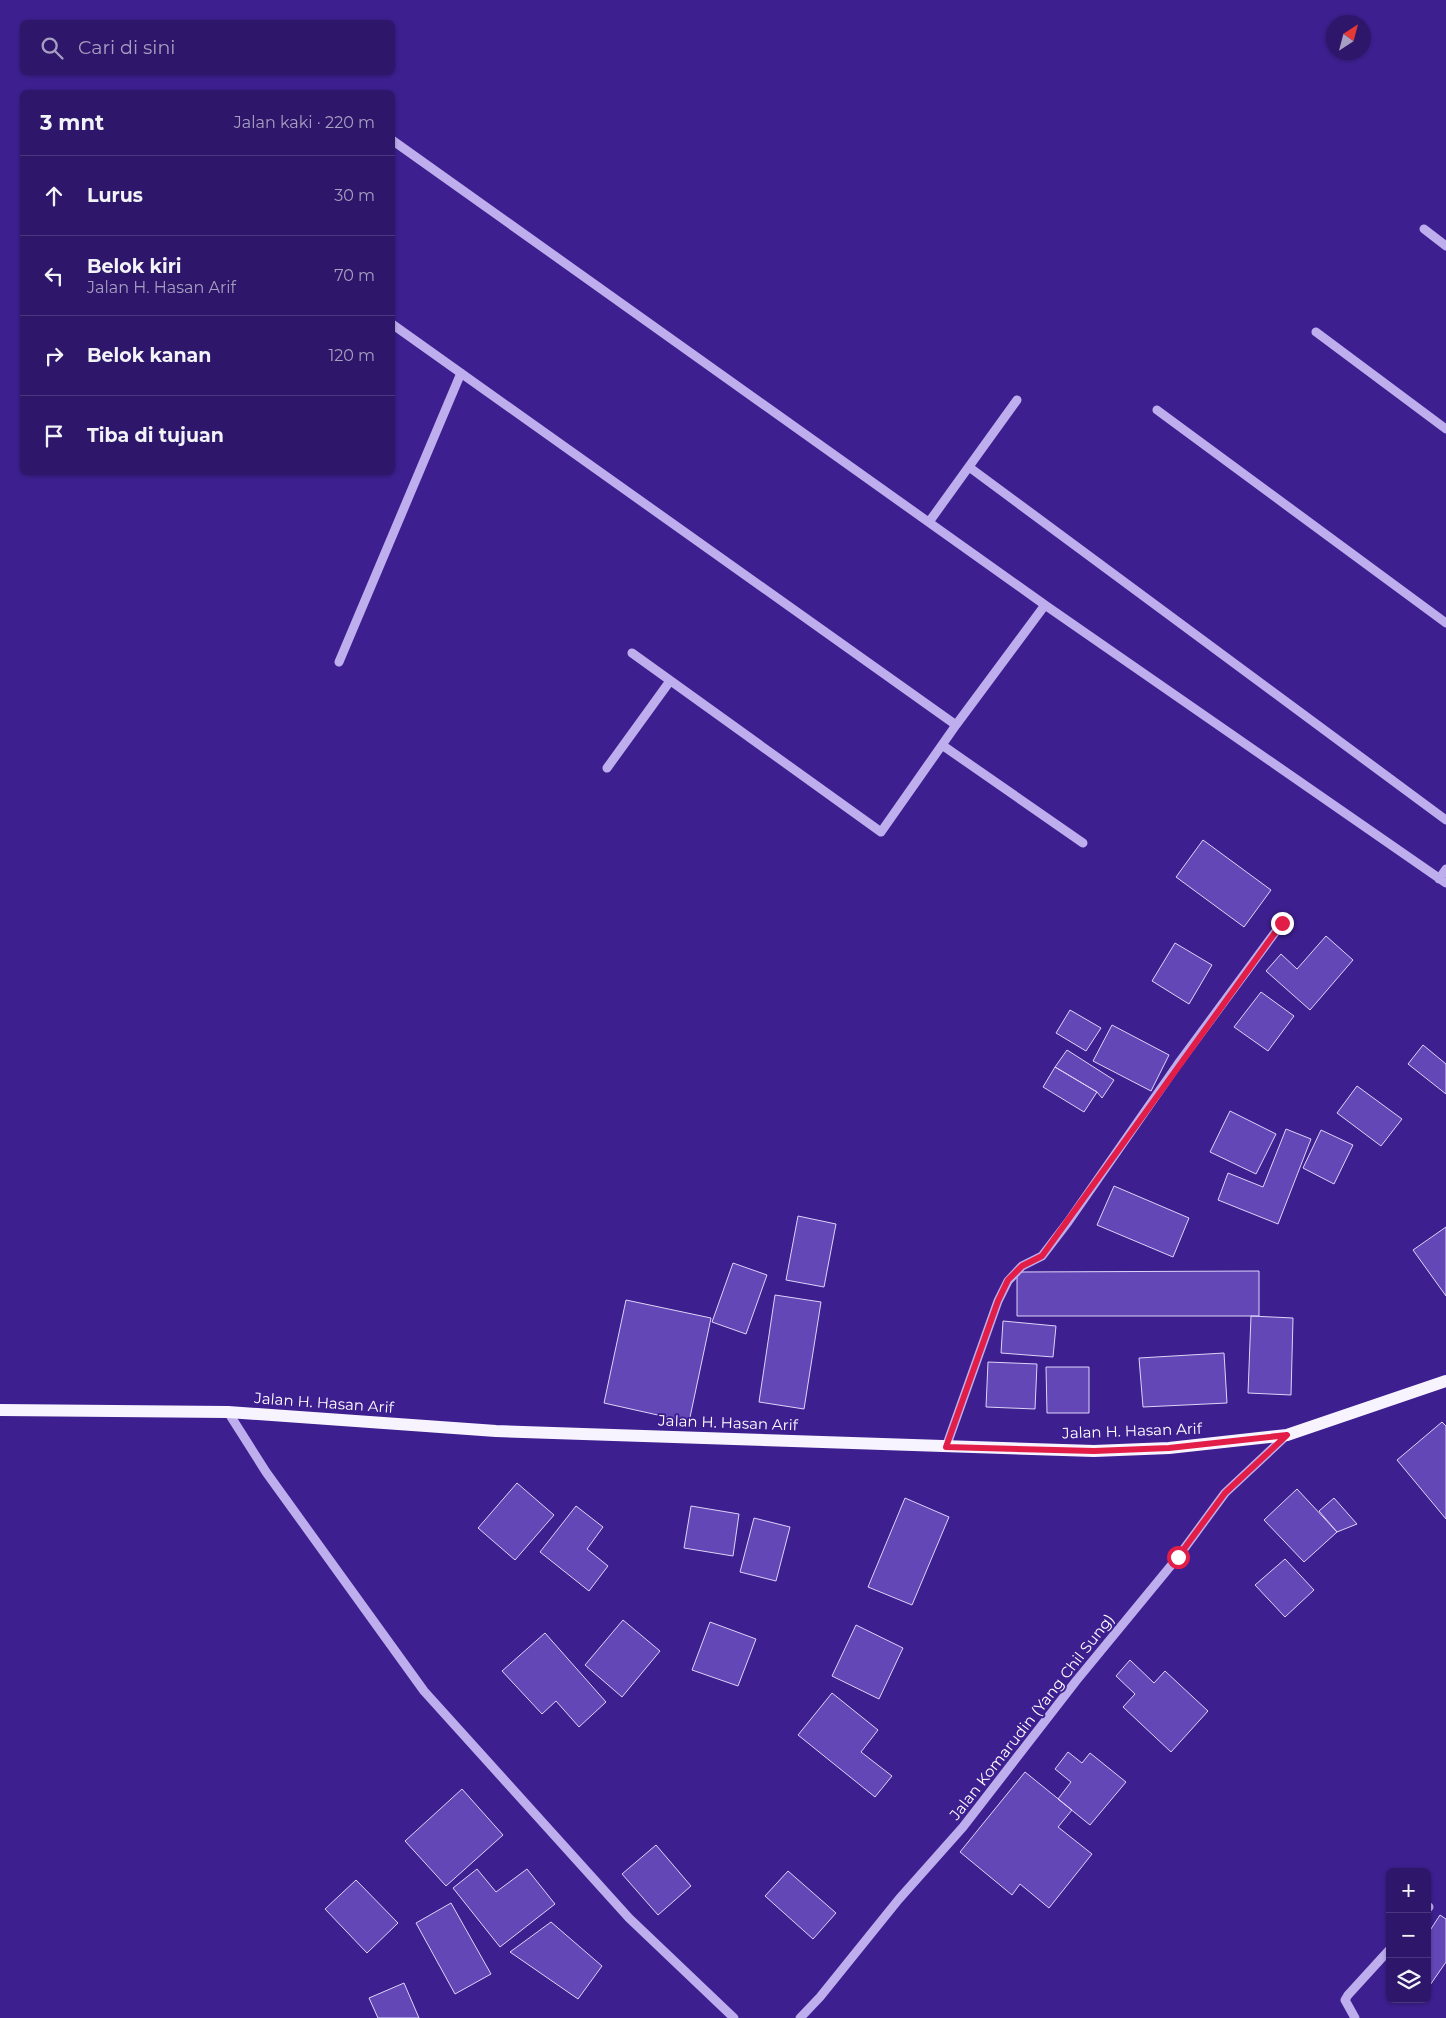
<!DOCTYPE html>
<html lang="id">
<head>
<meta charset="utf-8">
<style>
  :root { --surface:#2e176b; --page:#3a2473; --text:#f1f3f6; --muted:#a79fc1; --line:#49367e }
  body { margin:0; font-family:Montserrat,sans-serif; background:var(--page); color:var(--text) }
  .controls { position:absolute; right:15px; bottom:15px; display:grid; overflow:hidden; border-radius:8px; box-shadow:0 1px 4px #0004 }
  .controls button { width:45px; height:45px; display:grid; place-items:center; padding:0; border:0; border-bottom:1px solid var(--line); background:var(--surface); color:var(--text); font:25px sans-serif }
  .compass { position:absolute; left:1326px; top:15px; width:45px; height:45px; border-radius:50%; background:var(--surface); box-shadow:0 1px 4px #0004; rotate:36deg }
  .stop { position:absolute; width:15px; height:15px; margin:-11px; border:4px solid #e11d48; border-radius:50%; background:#fff }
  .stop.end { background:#e11d48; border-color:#fff; box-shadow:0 1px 5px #0008 }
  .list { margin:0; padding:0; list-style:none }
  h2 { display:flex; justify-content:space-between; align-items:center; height:65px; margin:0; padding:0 20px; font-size:21px }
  h2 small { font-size:16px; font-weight:400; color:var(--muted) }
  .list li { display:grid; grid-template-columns:32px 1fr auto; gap:15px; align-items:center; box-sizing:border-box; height:80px; padding:0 20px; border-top:1px solid var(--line) }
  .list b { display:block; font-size:19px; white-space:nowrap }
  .list p { margin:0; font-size:16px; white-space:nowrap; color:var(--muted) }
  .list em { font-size:16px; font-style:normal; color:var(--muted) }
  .icon { flex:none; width:28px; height:28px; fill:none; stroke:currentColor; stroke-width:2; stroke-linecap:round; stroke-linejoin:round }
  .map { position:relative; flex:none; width:1446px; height:2018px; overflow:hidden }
  .search { position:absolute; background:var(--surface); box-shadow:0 1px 4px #0004; left:20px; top:20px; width:375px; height:55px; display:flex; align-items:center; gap:12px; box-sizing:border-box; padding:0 18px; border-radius:8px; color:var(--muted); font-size:19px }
  .panel { position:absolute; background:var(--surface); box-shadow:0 1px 4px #0004; left:20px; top:90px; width:375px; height:385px; border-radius:8px }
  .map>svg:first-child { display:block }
</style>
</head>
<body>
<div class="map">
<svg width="1446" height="2018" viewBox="0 0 1446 2018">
  <rect width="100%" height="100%" fill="#3d1f8f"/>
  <path fill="#6447b7" stroke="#ddd4f9" d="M 1203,840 L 1271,890 L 1244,927 L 1176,877 Z
    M 1326,936 L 1353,960 L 1310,1010 L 1266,971 L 1281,954 L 1297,969 Z
    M 1175,943 L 1212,965 L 1189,1004 L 1152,981 Z
    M 1261,992 L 1294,1016 L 1268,1051 L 1234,1027 Z
    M 1070,1010 L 1101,1028 L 1086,1051 L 1056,1033 Z
    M 1112,1025 L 1169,1055 L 1151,1091 L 1093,1061 Z
    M 1423,1045 L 1446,1064 L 1446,1094 L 1408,1064 Z
    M 1067,1050 L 1114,1080 L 1102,1098 L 1097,1092 L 1055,1067 Z
    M 1055,1067 L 1097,1092 L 1084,1112 L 1043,1087 Z
    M 1357,1086 L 1402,1119 L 1381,1146 L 1337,1113 Z
    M 1230,1111 L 1276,1134 L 1256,1174 L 1210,1152 Z
    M 1286,1129 L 1311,1139 L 1278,1224 L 1218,1200 L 1228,1173 L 1263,1187 Z
    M 1321,1130 L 1353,1145 L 1334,1184 L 1303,1168 Z
    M 1114,1186 L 1189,1218 L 1173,1257 L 1097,1225 Z
    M 798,1216 L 836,1224 L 824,1287 L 786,1280 Z
    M 1446,1227 L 1446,1296 L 1413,1250 Z
    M 733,1263 L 767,1275 L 746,1334 L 712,1322 Z
    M 1259,1271 L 1259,1316 L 1017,1316 L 1017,1272 Z
    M 775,1295 L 821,1302 L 804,1409 L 759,1402 Z
    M 626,1300 L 711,1318 L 689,1422 L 604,1403 Z
    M 1251,1316 L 1293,1318 L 1291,1395 L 1248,1393 Z
    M 1003,1321 L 1056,1326 L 1053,1357 L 1001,1353 Z
    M 1224,1353 L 1227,1403 L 1143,1407 L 1139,1358 Z
    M 988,1362 L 1037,1364 L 1035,1409 L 986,1407 Z
    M 1046,1367 L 1089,1367 L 1089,1413 L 1047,1413 Z
    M 1442,1422 L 1446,1426 L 1446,1519 L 1397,1460 Z
    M 517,1483 L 554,1515 L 515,1560 L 478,1528 Z
    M 1297,1489 L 1337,1532 L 1304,1562 L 1264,1520 Z
    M 905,1498 L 949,1517 L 912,1605 L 868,1587 Z
    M 1334,1498 L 1357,1524 L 1337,1532 L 1319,1511 Z
    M 576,1506 L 603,1527 L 587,1549 L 608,1566 L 589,1591 L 540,1552 Z
    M 691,1506 L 739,1514 L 733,1556 L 684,1548 Z
    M 754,1518 L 790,1527 L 776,1581 L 740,1572 Z
    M 1285,1559 L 1314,1590 L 1285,1617 L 1255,1585 Z
    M 623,1620 L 660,1651 L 622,1697 L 585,1665 Z
    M 710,1622 L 756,1639 L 738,1686 L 692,1670 Z
    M 856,1625 L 903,1648 L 879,1699 L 832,1676 Z
    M 545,1633 L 606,1702 L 579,1727 L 556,1701 L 542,1714 L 502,1671 Z
    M 1130,1660 L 1154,1683 L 1165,1671 L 1208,1711 L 1171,1752 L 1123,1707 L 1135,1694 L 1116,1676 Z
    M 832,1693 L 878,1730 L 861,1752 L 892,1776 L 875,1797 L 798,1735 Z
    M 1068,1752 L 1082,1763 L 1090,1753 L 1126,1782 L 1090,1825 L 1058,1799 L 1071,1782 L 1055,1769 Z
    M 1025,1772 L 1072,1810 L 1058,1827 L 1092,1854 L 1049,1908 L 1020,1884 L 1012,1895 L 960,1852 Z
    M 462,1789 L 503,1835 L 446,1886 L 405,1841 Z
    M 656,1845 L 691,1886 L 658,1915 L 622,1874 Z
    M 477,1869 L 496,1892 L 527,1869 L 555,1904 L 500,1947 L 453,1888 Z
    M 788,1871 L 836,1913 L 813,1939 L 765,1896 Z
    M 356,1880 L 398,1923 L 367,1953 L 325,1909 Z
    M 451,1903 L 491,1974 L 455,1994 L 416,1923 Z
    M 1440,1915 L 1446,1919 L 1446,1962 L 1428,1988 L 1427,1935 Z
    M 551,1922 L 602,1966 L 578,1999 L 510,1952 Z
    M 404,1983 L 419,2018 L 378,2018 L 369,1998 Z"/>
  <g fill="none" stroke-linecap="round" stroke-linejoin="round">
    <path stroke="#beaeed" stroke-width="9" d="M 392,140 L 1045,605
      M 1424,229 L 1446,246
      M 392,324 L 956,725 L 1045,605 L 1446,883
      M 1316,332 L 1446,429
      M 1157,410 L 1446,623
      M 969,467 L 1446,820
      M 929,522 L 1017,400
      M 632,653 L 881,832 L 956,725
      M 339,662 L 461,373
      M 942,745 L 1083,843
      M 607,768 L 670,681
      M 1439,879 L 1446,869
      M 228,1412 L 266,1472 L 424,1691 L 629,1918 L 734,2018
      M 946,1447 L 998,1301 L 1008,1281 L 1022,1266 L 1042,1256 L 1068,1222 L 1178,1064 L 1282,923
      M 1427,1909 L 1429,1907
      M 800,2018 L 820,1997 L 899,1899 L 963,1827 L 1076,1681 L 1178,1557 L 1225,1493 L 1287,1435
      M 1355,2018 L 1345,2000 L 1348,1995 L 1390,1949"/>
    <path stroke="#f8f4ff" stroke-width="12" d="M 0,1410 L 228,1412 L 496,1431 L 1094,1451 L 1169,1448 L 1287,1435 L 1446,1381"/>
  </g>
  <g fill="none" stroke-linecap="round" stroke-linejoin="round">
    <path stroke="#e11d48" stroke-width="6" d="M 1178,1557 L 1225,1493 L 1287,1435 L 1169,1448 L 1094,1451 L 946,1447 L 998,1301 L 1008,1280 L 1022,1266 L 1042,1256 L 1282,923"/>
  </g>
  <g text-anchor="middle" stroke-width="4" stroke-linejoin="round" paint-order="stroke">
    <g font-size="15" fill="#fff" stroke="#3d1f8f">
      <text transform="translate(324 1403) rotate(4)" y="5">Jalan H. Hasan Arif</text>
      <text transform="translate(728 1423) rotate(2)" y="5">Jalan H. Hasan Arif</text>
      <text transform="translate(1132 1431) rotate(-2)" y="5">Jalan H. Hasan Arif</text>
      <text transform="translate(1032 1717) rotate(-52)" y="5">Jalan Komarudin (Yang Chil Sung)</text>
    </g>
  </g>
</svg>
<div class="controls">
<button>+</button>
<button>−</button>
<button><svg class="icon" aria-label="layers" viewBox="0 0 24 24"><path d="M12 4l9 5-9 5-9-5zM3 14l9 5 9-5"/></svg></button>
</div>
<svg class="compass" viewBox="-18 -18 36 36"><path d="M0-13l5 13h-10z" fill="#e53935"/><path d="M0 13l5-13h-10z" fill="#a79fc1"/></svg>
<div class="stop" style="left:1178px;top:1557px"></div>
<div class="stop end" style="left:1282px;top:923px"></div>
<div class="search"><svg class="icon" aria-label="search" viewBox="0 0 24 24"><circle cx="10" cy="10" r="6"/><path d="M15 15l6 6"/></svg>Cari di sini</div>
<section class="panel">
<h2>3 mnt<small>Jalan kaki · 220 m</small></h2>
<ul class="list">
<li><svg class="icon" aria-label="ahead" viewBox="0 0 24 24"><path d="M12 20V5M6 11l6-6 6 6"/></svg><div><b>Lurus</b></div><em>30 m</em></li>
<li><svg class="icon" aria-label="left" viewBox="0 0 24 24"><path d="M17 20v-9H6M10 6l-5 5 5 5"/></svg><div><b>Belok kiri</b><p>Jalan H. Hasan Arif</p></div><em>70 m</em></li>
<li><svg class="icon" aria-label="right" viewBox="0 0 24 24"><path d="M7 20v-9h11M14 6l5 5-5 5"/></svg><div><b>Belok kanan</b></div><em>120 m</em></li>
<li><svg class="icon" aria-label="arrive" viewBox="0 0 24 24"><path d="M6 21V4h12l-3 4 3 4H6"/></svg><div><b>Tiba di tujuan</b></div></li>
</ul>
</section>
</div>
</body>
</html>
